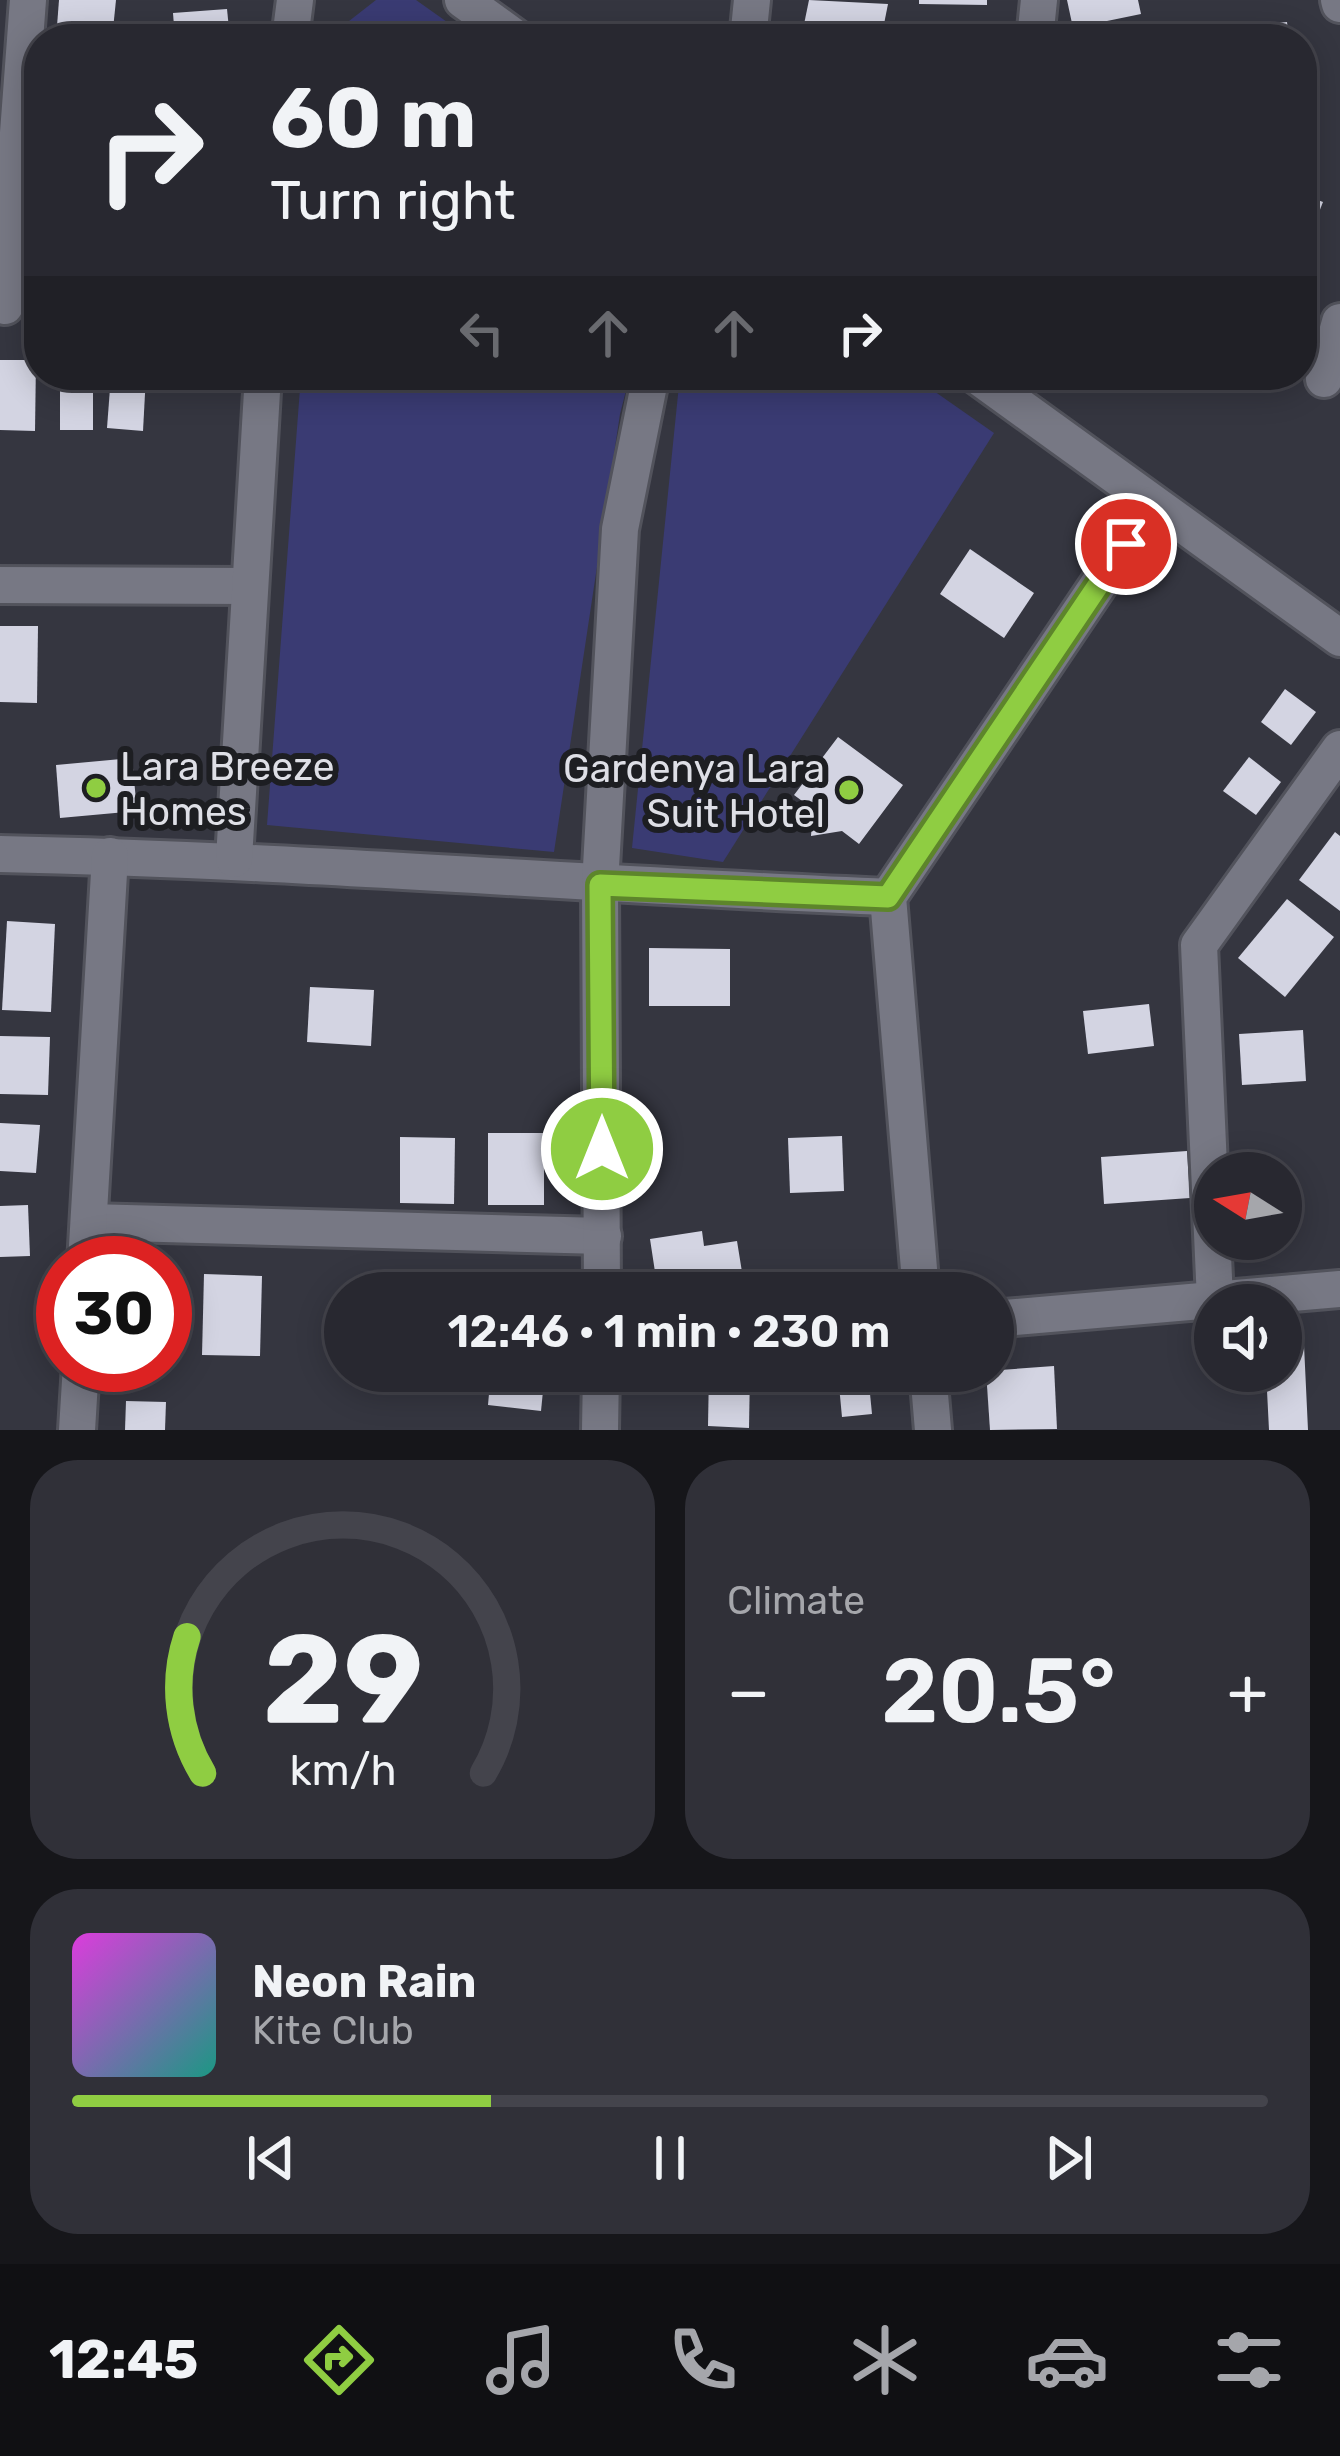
<!DOCTYPE html>
<meta charset="utf-8">
<style>
body{margin:0;font-family:Rubik,sans-serif;background:#303038;color:#f1f3f6;height:100vh;display:flex;flex-direction:column;font-size:45px;white-space:nowrap}
*{box-sizing:border-box;margin:0}
p{font-size:39px;color:#a5a6ab}
.icon{flex:none;width:66px;height:66px;fill:none;stroke:currentColor;stroke-width:2;stroke-linecap:round;stroke-linejoin:round}
.map{position:relative;height:1430px;overflow:hidden}
.sheet{display:flex;flex-direction:column;gap:30px;padding:30px;background:#16161a;flex:1}
.sheet>*{flex:none}
.top-card{position:absolute;left:24px;top:24px;width:1293px;height:366px;border-radius:48px;box-shadow:0 6px 30px #0003,0 0 0 3px #44444c;background:#282830;color:#f1f3f6;overflow:hidden}
.needle{width:78px;rotate:281deg}
.controls{position:absolute;left:1194px;top:1152px;display:grid;gap:24px}
.controls a{display:grid;place-items:center;width:108px;height:108px;border-radius:50%;background:#282830;box-shadow:0 6px 30px #0003,0 0 0 3px #44444c;font-size:60px}
.speed{position:absolute;left:36px;top:1236px;display:flex;gap:24px;font-size:60px;font-weight:700;text-align:center}
.speed>*{display:grid;place-content:center;width:156px;height:156px;border-radius:50%;background:#282830;box-shadow:0 6px 30px #0003,0 0 0 3px #44444c;line-height:1}
.speed .limit{border:18px solid #d22;background:#fff;color:#111}
.pin{position:absolute;display:grid;place-items:center;width:102px;height:102px;color:#fff;margin:-51px;border:6px solid #fff;border-radius:50%;box-shadow:0 3px 12px #0007}
.me{position:absolute;width:132px;margin:-66px;rotate:0deg;stroke-linejoin:round;filter:drop-shadow(0 0 9px #0008)}
.turn{display:flex;align-items:center;gap:42px;height:252px;padding:0 48px;font-size:54px}
.turn .icon{width:156px;height:156px;stroke-width:2.5}
.turn b{display:block;font-size:84px;line-height:102px}
.lanes{display:flex;align-items:center;height:114px;padding:0 48px;background:#0003;justify-content:center;gap:60px;direction:ltr}
.lanes .off{opacity:.35}
.big{font-size:90px;font-weight:600;line-height:1.1}
.sheet .tile{flex:1;display:flex;flex-direction:column;justify-content:center;gap:18px;min-width:0;padding:0 42px;border-radius:48px;background:#303038}
.sheet .dial{align-items:center;gap:0}
.dial svg{height:312px;overflow:visible;fill:none;stroke:#44444c;stroke-width:7;stroke-linecap:round;text-anchor:middle}
.dial text{fill:#f1f3f6;stroke:none}
.song{display:flex;align-items:center;gap:36px}
.cover{width:144px;height:144px;border-radius:18px;background:linear-gradient(135deg,hsl(300 70% 55%),hsl(170 70% 35%))}
.played{height:12px;border-radius:6px;background:linear-gradient(90deg,#8fcd42 35%,#44444c 35%)}
.keys{display:flex;justify-content:space-around;direction:ltr}
.heat{display:flex;justify-content:space-between;align-items:center;font-size:66px;direction:ltr}
.sheet .tiles{flex:1;display:grid;gap:30px;grid-template-columns:1fr 1fr}
.tile:last-child{grid-column:span 2}
.trip{position:absolute;left:324px;top:1272px;width:690px;height:120px;border-radius:60px;background:#282830;box-shadow:0 6px 30px #0003,0 0 0 3px #44444c;font-weight:600;line-height:120px;text-align:center}
.dock{display:flex;height:192px;justify-content:space-around;align-items:center;background:#101013;color:#a5a6ab}
.dock .icon{width:84px;height:84px}
.dock .selected{color:#8fcd42}
.dock b{font-size:54px;color:#f1f3f6}
.map>svg:first-child{display:block}
.green{fill:#3a3b73}
.building{fill:#d3d4e2}
.lines{fill:none;stroke-linecap:round;stroke-linejoin:round}
.minor-casing{stroke:#52535c;stroke-width:42}
.minor{stroke:#777884;stroke-width:36}
.route-casing{stroke:#5d852b;stroke-width:30}
.route{stroke:#8fcd42;stroke-width:21}
.poi-dot{fill:#8fcd42;stroke:#1d1e22;stroke-width:4.5}
.labels{text-anchor:middle;stroke-width:12;stroke-linejoin:round;paint-order:stroke}
.poi-label{font-size:39px;fill:#dedfe6;stroke:#1d1e22;text-anchor:start}
</style>
<div class="map">
<svg width="1340" height="1430" viewBox="0 0 1340 1430">
<rect width="100%" height="100%" fill="#353640"/>
<!-- green -->
<g class="green">
<polygon points="376,0 416,0 471,39 326,39"/>
<polygon points="301,375 630,375 620,414 554,852 267,825"/>
<polygon points="680,375 911,375 994,433 723,862 632,848"/>
</g>
<!-- building -->
<g class="building">
<polygon points="59,0 116,0 112,39 56,39"/>
<polygon points="809,0 888,4 881,39 801,39"/>
<polygon points="919,0 987,0 987,5 919,4"/>
<polygon points="1067,0 1138,0 1141,14 1073,28"/>
<polygon points="227,9 230,39 175,39 173,13"/>
<polygon points="1287,22 1289,39 1229,39 1228,28"/>
<polygon points="1302,118 1318,121 1308,168 1302,167"/>
<polygon points="1302,194 1323,202 1310,235 1302,232"/>
<polygon points="0,360 36,360 35,431 0,430"/>
<rect x="60" y="375" width="33" height="55"/>
<polygon points="111,375 146,375 143,431 107,428"/>
<polygon points="970,549 1034,593 1004,638 940,594"/>
<polygon points="0,626 38,626 37,703 0,702"/>
<polygon points="1285,689 1316,712 1291,745 1261,722"/>
<polygon points="838,737 903,785 859,844 842,831 811,836 813,809 794,795"/>
<polygon points="1249,757 1281,782 1256,815 1223,791"/>
<polygon points="132,758 137,811 60,818 56,765"/>
<polygon points="1335,832 1340,836 1340,911 1299,880"/>
<polygon points="1287,899 1334,937 1285,997 1238,958"/>
<polygon points="7,921 55,924 51,1012 2,1010"/>
<polygon points="649,948 730,949 730,1006 649,1006"/>
<polygon points="310,987 374,990 371,1046 307,1042"/>
<polygon points="1149,1004 1154,1046 1088,1054 1083,1011"/>
<polygon points="1303,1030 1306,1081 1242,1085 1239,1034"/>
<polygon points="0,1036 50,1037 48,1095 0,1094"/>
<polygon points="0,1123 40,1125 36,1173 0,1171"/>
<rect x="488" y="1133" width="56" height="72"/>
<polygon points="842,1136 844,1191 790,1193 788,1138"/>
<polygon points="400,1137 455,1138 454,1204 400,1203"/>
<polygon points="1187,1151 1190,1198 1104,1204 1101,1157"/>
<polygon points="28,1205 30,1256 0,1257 0,1206"/>
<polygon points="702,1231 704,1246 737,1241 742,1272 657,1285 650,1239"/>
<polygon points="204,1274 262,1276 260,1356 202,1355"/>
<polygon points="536,1279 537,1293 494,1293 494,1281"/>
<polygon points="1304,1345 1308,1430 1269,1430 1266,1371 1281,1371 1281,1346"/>
<polygon points="1054,1366 1057,1429 990,1430 986,1371"/>
<polygon points="491,1371 545,1371 541,1411 488,1405"/>
<polygon points="709,1371 750,1371 749,1428 708,1426"/>
<polygon points="868,1373 872,1414 842,1417 838,1375"/>
<polygon points="126,1401 166,1402 165,1430 125,1430"/>
</g>
<g class="lines">
<defs>
<g id="minor">
<polyline points="463,0 517,39"/>
<polyline points="1339,0 1340,4"/>
<polyline points="290,39 295,0"/>
<polyline points="748,39 752,0"/>
<polyline points="1035,39 1039,0"/>
<polyline points="5,306 28,0"/>
<polyline points="976,375 1340,638"/>
<polyline points="1324,379 1340,322"/>
<polyline points="0,585 250,586"/>
<path d="M 0,854 C 296,860 591,885 888,897"/>
<polyline points="234,859 263,375"/>
<polyline points="89,1222 603,1236"/>
<polyline points="86,1263 110,856"/>
<polyline points="602,1293 600,885 620,529 651,375"/>
<polyline points="921,1293 888,897 1152,505"/>
<polyline points="1215,1300 1199,945 1340,749"/>
<polyline points="993,1319 1340,1289"/>
<polyline points="928,1371 933,1430"/>
<polyline points="77,1430 81,1365"/>
<polyline points="600,1430 601,1371"/>
</g>
</defs>
<!-- minor casing -->
<use href="#minor" class="minor-casing"/>
<!-- minor -->
<use href="#minor" class="minor"/>
</g>
<g class="lines">
<defs>
<polyline id="route" points="602,1149 600,885 888,897 1126,544"/>
</defs>
<!-- route casing -->
<use href="#route" class="route-casing"/>
<!-- route -->
<use href="#route" class="route"/>
</g>
<!-- markers -->
<g class="poi-dot">
<circle cx="96" cy="788" r="12"/>
<circle cx="849" cy="790" r="12"/>
</g>
<g class="labels">
<!-- poi labels -->
<g class="poi-label">
<text x="120" y="780">Lara Breeze<tspan x="120" dy="45">Homes</tspan></text>
<text x="825" y="782" text-anchor="end">Gardenya Lara<tspan x="825" dy="45">Suit Hotel</tspan></text>
</g>
</g>
</svg>
<div class="controls">
<a><svg class="needle" viewBox="-14 -14 28 28"><path d="M0-13l5 13h-10z" fill="#e53935"/><path d="M0 13l5-13h-10z" fill="#a5a6ab"/></svg></a>
<a><svg class="icon" aria-label="sound" viewBox="0 0 24 24"><path d="M4 9h4l5-4v14l-5-4H4zM17 9q2 3 0 6"/></svg></a>
</div>
<div class="speed"><div class="limit">30</div></div>
<div class="pin" style="left:1126px;top:544px;background:#d93025"><svg class="icon" aria-label="arrive" viewBox="0 0 24 24"><path d="M6 21V4h12l-3 4 3 4H6"/></svg></div>
<svg class="me" style="left:602px;top:1149px" viewBox="-20 -20 40 40"><circle r="17" fill="#8fcd42" stroke="#fff" stroke-width="3"/><path d="M0-11L8 9 0 5-8 9z" fill="#fff"/></svg>
<div class="trip">12:46 · 1 min · 230 m</div>
<div class="top-card">
<div class="turn"><svg class="icon" aria-label="right" viewBox="0 0 24 24"><path d="M7 20v-9h11M14 6l5 5-5 5"/></svg><div><b>60 m</b>Turn right</div></div>
<div class="lanes"><svg class="icon off" aria-label="left" viewBox="0 0 24 24"><path d="M17 20v-9H6M10 6l-5 5 5 5"/></svg><svg class="icon off" aria-label="ahead" viewBox="0 0 24 24"><path d="M12 20V5M6 11l6-6 6 6"/></svg><svg class="icon off" aria-label="ahead" viewBox="0 0 24 24"><path d="M12 20V5M6 11l6-6 6 6"/></svg><svg class="icon" aria-label="right" viewBox="0 0 24 24"><path d="M7 20v-9h11M14 6l5 5-5 5"/></svg></div>
</div>
</div>
<section class="sheet">
<div class="tiles">
<div class="tile dial"><svg viewBox="0 0 100 80">
<path d="M14 69A42 42 0 1 1 86 69"/>
<path d="M14 69A42 42 0 0 1 10 34" stroke="#8fcd42"/>
<text x="50" y="56" font-size="32" font-weight="700">29</text>
<text x="50" y="72" font-size="11">km/h</text>
</svg></div>
<div class="tile"><p>Climate</p>
<div class="heat"><a>−</a><b class="big">20.5°</b><a>+</a></div>
</div>
<div class="tile">
<div class="song"><i class="cover"></i><div><b>Neon Rain</b><p>Kite Club</p></div></div>
<div class="played"></div>
<div class="keys"><svg class="icon" aria-label="previous" viewBox="0 0 24 24"><path d="M18 5L8 12l10 7zM5 5v14"/></svg><svg class="icon" aria-label="pause" viewBox="0 0 24 24"><path d="M8 5v14M16 5v14"/></svg><svg class="icon" aria-label="next" viewBox="0 0 24 24"><path d="M6 5l10 7-10 7zM19 5v14"/></svg></div>
</div>
</div>
</section>
<nav class="dock">
<b>12:45</b>
<svg class="icon selected" aria-label="directions" viewBox="0 0 24 24"><path d="M12 3l9 9-9 9-9-9zM9 14v-3h6M13 9l2 2-2 2"/></svg>
<svg class="icon" aria-label="music" viewBox="0 0 24 24"><path d="M9 18V5l10-2v13"/><circle cx="6" cy="18" r="3"/><circle cx="16" cy="16" r="3"/></svg>
<svg class="icon" aria-label="phone" viewBox="0 0 24 24"><path d="M5 4h4l2 5-3 2q2 4 5 5l2-3 5 2v4C11 20 4 13 5 4z"/></svg>
<svg class="icon" aria-label="climate" viewBox="0 0 24 24"><path d="M12 3v18M4 7l16 10M4 17L20 7"/></svg>
<svg class="icon" aria-label="car" viewBox="0 0 24 24"><path d="M5 17H2v-5l4-1 3-4h7l3 4 3 1v5h-3M9 17h6M6 11h13"/><circle cx="7" cy="17" r="2"/><circle cx="17" cy="17" r="2"/></svg>
<svg class="icon" aria-label="filters" viewBox="0 0 24 24"><path d="M4 7h16M4 17h16"/><circle cx="9" cy="7" r="2"/><circle cx="15" cy="17" r="2"/></svg>
</nav>
